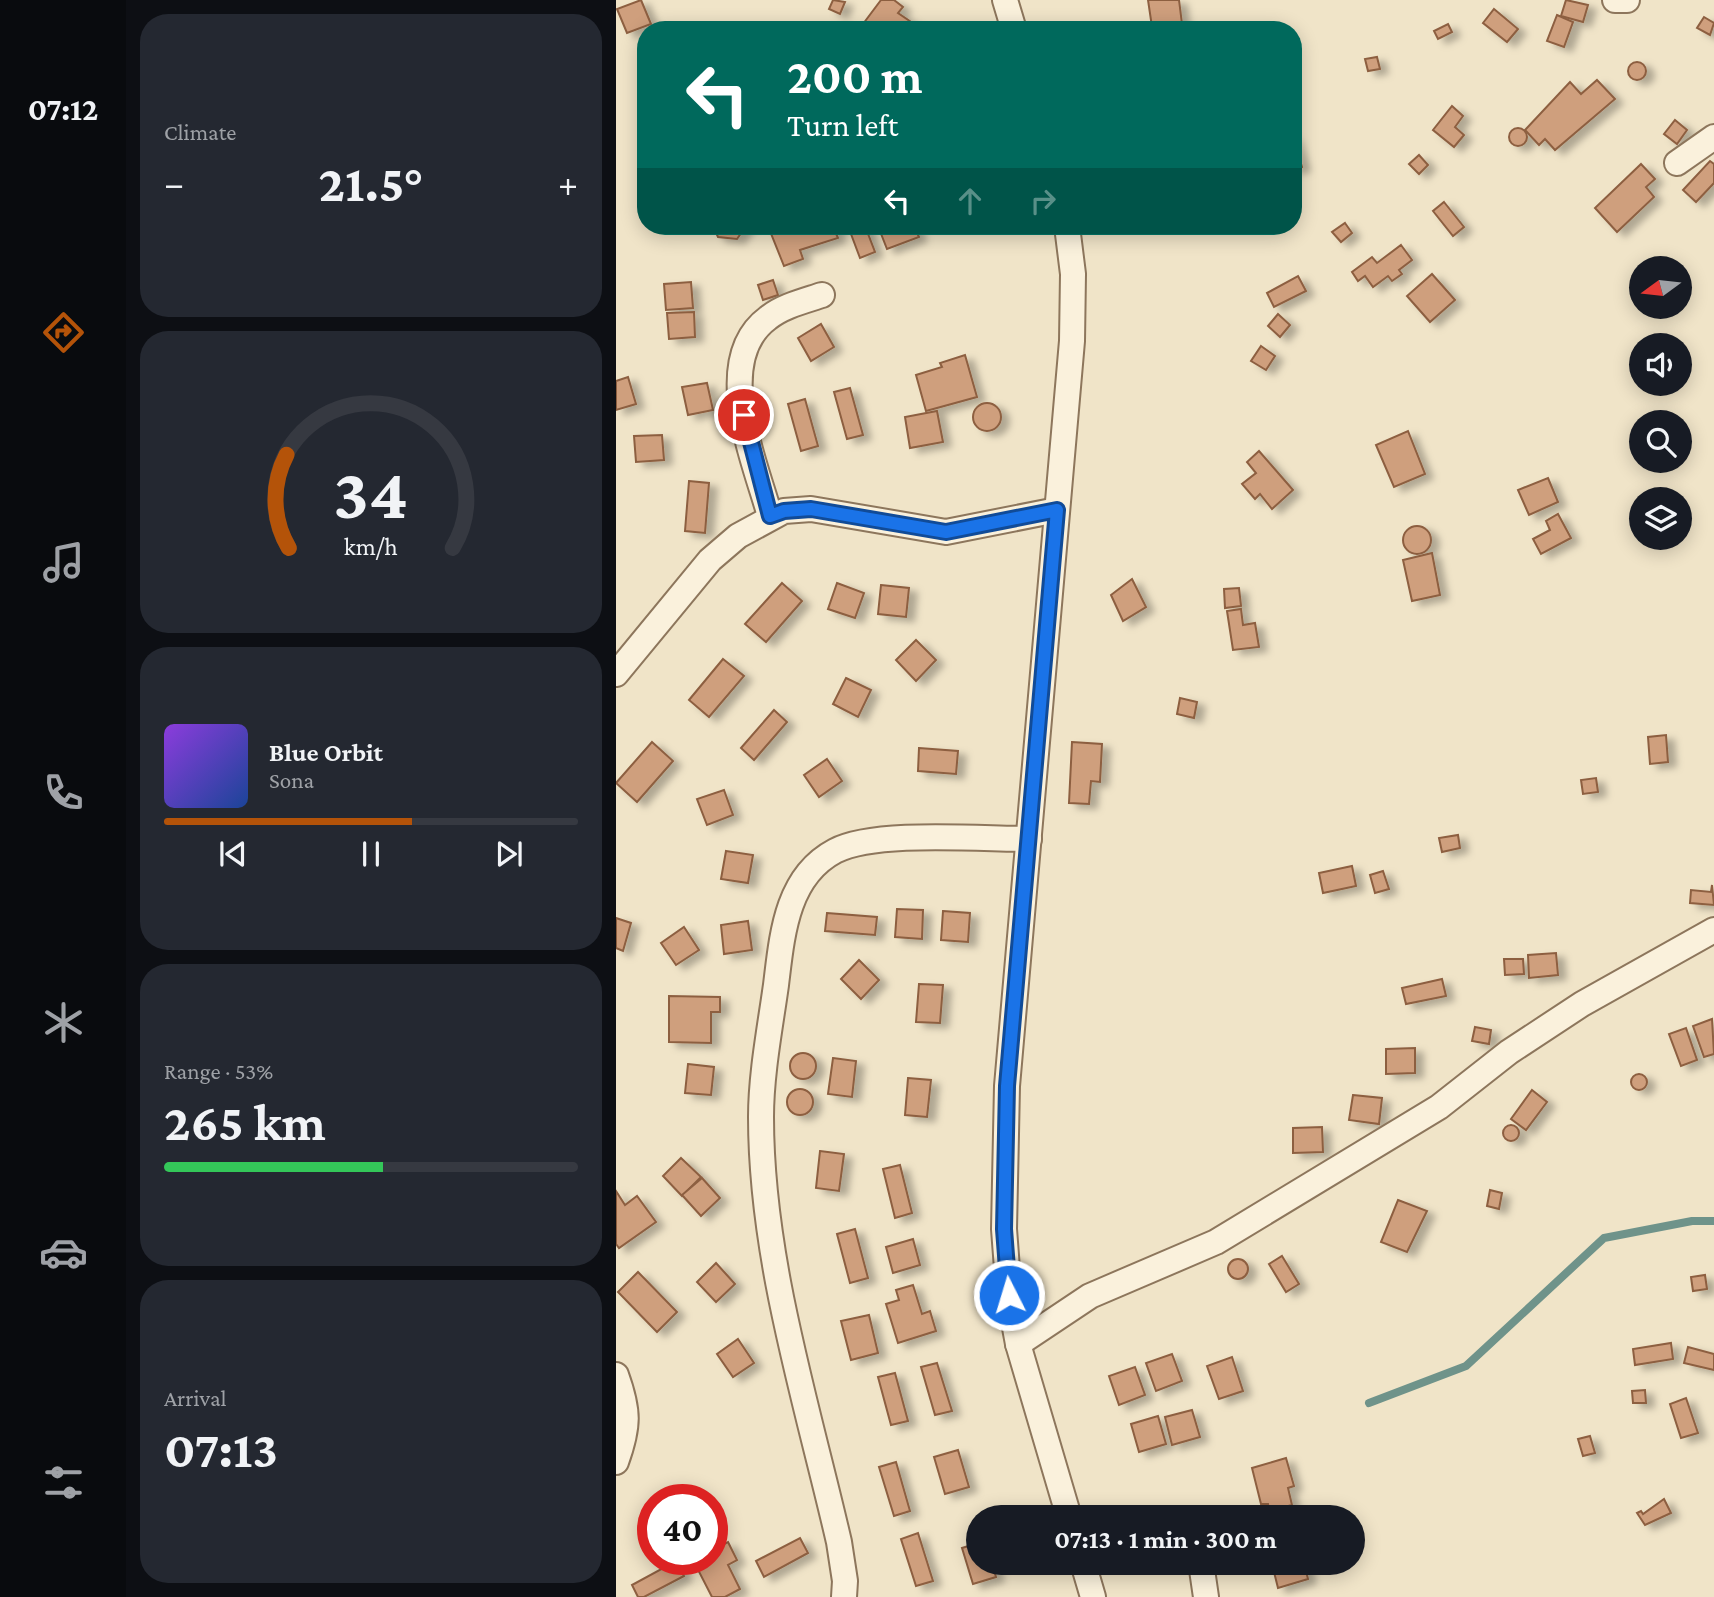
<!DOCTYPE html>
<meta charset="utf-8">
<style>
body{margin:0;font-family:"Crimson Pro",serif;background:#242831;color:#f1f3f6;height:100vh;display:flex;flex-direction:column;font-size:26px;white-space:nowrap}
*{box-sizing:border-box;margin:0}
p{font-size:23px;color:#9ea1a6}
.icon{flex:none;width:38px;height:38px;fill:none;stroke:currentColor;stroke-width:2;stroke-linecap:round;stroke-linejoin:round}
.map{position:relative;flex:1;overflow:hidden}
.side{display:flex;flex-direction:column;gap:14px;padding:14px;background:#0d0f14;width:490px}
.side>*{flex:none}
.top-card{position:absolute;left:21px;top:21px;width:665px;height:214px;border-radius:28px;box-shadow:0 4px 18px #0003;background:#00695c;color:#fff;overflow:hidden}
.needle{width:46px;rotate:255deg}
.buttons{position:absolute;left:1013px;top:256px;display:grid;gap:14px}
.buttons a{display:grid;place-items:center;width:63px;height:63px;border-radius:50%;background:#171b24;box-shadow:0 4px 18px #0003;font-size:35px}
.speed{position:absolute;left:21px;top:1484px;display:flex;gap:14px;font-size:35px;font-weight:700;text-align:center}
.speed>*{display:grid;place-content:center;width:91px;height:91px;border-radius:50%;background:#171b24;box-shadow:0 4px 18px #0003;line-height:1}
.speed .limit{border:10px solid #d22;background:#fff;color:#111}
.pin{position:absolute;display:grid;place-items:center;width:60px;height:60px;color:#fff;margin:-30px;border:4px solid #fff;border-radius:50%;box-shadow:0 2px 7px #0007}
.me{position:absolute;width:77px;margin:-38px;rotate:355deg;stroke-linejoin:round;filter:drop-shadow(0 0 5px #0008)}
.turn{display:flex;align-items:center;gap:24px;height:147px;padding:0 35px;font-size:32px}
.turn .icon{width:91px;height:91px;stroke-width:2.5}
.turn b{display:block;font-size:49px;line-height:60px}
.lanes{display:flex;align-items:center;height:66px;padding:0 35px;background:#0003;justify-content:center;gap:35px;direction:ltr}
.lanes .off{opacity:.35}
.big{font-size:52px;font-weight:700;line-height:1.1}
.side .widget{flex:1;display:flex;flex-direction:column;justify-content:center;gap:10px;min-width:0;padding:0 24px;border-radius:28px;background:#242831}
.side .dial{align-items:center;gap:0}
.dial svg{height:182px;overflow:visible;fill:none;stroke:#363941;stroke-width:7;stroke-linecap:round;text-anchor:middle}
.dial text{fill:#f1f3f6;stroke:none}
.song{display:flex;align-items:center;gap:21px}
.cover{width:84px;height:84px;border-radius:10px;background:linear-gradient(135deg,hsl(270 70% 55%),hsl(220 70% 35%))}
.played{height:7px;border-radius:4px;background:linear-gradient(90deg,#b45309 60%,#363941 60%)}
.keys{display:flex;justify-content:space-around;direction:ltr}
.heat{display:flex;justify-content:space-between;align-items:center;font-size:38px;direction:ltr}
.charge{height:10px;border-radius:5px;background:linear-gradient(90deg,#34c759 53%,#363941 0)}
.trip{position:absolute;left:350px;top:1505px;width:399px;height:70px;border-radius:35px;background:#171b24;box-shadow:0 4px 18px #0003;font-weight:700;line-height:70px;text-align:center}
main{display:flex;flex:1;min-height:0}
.dock{display:flex;flex-direction:column;width:126px;justify-content:space-around;align-items:center;background:#090b0e;color:#9ea1a6}
.dock .icon{width:49px;height:49px}
.dock .selected{color:#b45309}
.dock b{font-size:32px;color:#f1f3f6}
.map>svg:first-child{display:block}
.lines{fill:none;stroke-linecap:round;stroke-linejoin:round}
.stream{stroke:#6f938a;stroke-width:8}
.building{fill:#cf9f7d;stroke:#8d5f41;stroke-width:2;filter:url(#shadow)}
.minor-casing{stroke:#8d765c;stroke-width:28}
.minor{stroke:#faf1dc;stroke-width:24}
.route-casing{stroke:#114b97;stroke-width:18}
.route{stroke:#1a73e8;stroke-width:12}
</style>
<main>
<nav class="dock">
<b>07:12</b>
<svg class="icon selected" aria-label="directions" viewBox="0 0 24 24"><path d="M12 3l9 9-9 9-9-9zM9 14v-3h6M13 9l2 2-2 2"/></svg>
<svg class="icon" aria-label="music" viewBox="0 0 24 24"><path d="M9 18V5l10-2v13"/><circle cx="6" cy="18" r="3"/><circle cx="16" cy="16" r="3"/></svg>
<svg class="icon" aria-label="phone" viewBox="0 0 24 24"><path d="M5 4h4l2 5-3 2q2 4 5 5l2-3 5 2v4C11 20 4 13 5 4z"/></svg>
<svg class="icon" aria-label="climate" viewBox="0 0 24 24"><path d="M12 3v18M4 7l16 10M4 17L20 7"/></svg>
<svg class="icon" aria-label="car" viewBox="0 0 24 24"><path d="M5 17H2v-5l4-1 3-4h7l3 4 3 1v5h-3M9 17h6M6 11h13"/><circle cx="7" cy="17" r="2"/><circle cx="17" cy="17" r="2"/></svg>
<svg class="icon" aria-label="filters" viewBox="0 0 24 24"><path d="M4 7h16M4 17h16"/><circle cx="9" cy="7" r="2"/><circle cx="15" cy="17" r="2"/></svg>
</nav>
<section class="side">
<div class="widget"><p>Climate</p>
<div class="heat"><a>−</a><b class="big">21.5°</b><a>+</a></div>
</div>
<div class="widget dial"><svg viewBox="0 0 100 80">
<path d="M14 69A42 42 0 1 1 86 69"/>
<path d="M14 69A42 42 0 0 1 13 28" stroke="#b45309"/>
<text x="50" y="56" font-size="32" font-weight="700">34</text>
<text x="50" y="72" font-size="11">km/h</text>
</svg></div>
<div class="widget">
<div class="song"><i class="cover"></i><div><b>Blue Orbit</b><p>Sona</p></div></div>
<div class="played"></div>
<div class="keys"><svg class="icon" aria-label="previous" viewBox="0 0 24 24"><path d="M18 5L8 12l10 7zM5 5v14"/></svg><svg class="icon" aria-label="pause" viewBox="0 0 24 24"><path d="M8 5v14M16 5v14"/></svg><svg class="icon" aria-label="next" viewBox="0 0 24 24"><path d="M6 5l10 7-10 7zM19 5v14"/></svg></div>
</div>
<div class="widget"><p>Range · 53%</p><b class="big">265 km</b><div class="charge"></div></div>
<div class="widget"><p>Arrival</p><b class="big">07:13</b></div>
</section>
<div class="map">
<svg width="1098" height="1597" viewBox="0 0 1098 1597">
<defs>
<filter id="shadow"><feDropShadow dx="8" dy="4.5" stdDeviation="3.5" flood-color="#0004"/></filter>
</defs>
<rect width="100%" height="100%" fill="#f0e4c8"/>
<g class="lines">
<!-- stream -->
<polyline class="stream" points="753,1403 850,1366 988,1238 1076,1221 1098,1221"/>
</g>
<!-- building -->
<g class="building">
<polygon points="25,0 35,24 11,33 1,9"/>
<polygon points="217,0 229,2 224,14 213,9"/>
<polygon points="265,0 278,0 287,7 282,13 301,26 298,30 244,28"/>
<polygon points="532,0 563,0 566,24 536,27"/>
<polygon points="950,0 972,5 967,22 945,16"/>
<polygon points="878,9 902,29 891,42 867,23"/>
<polygon points="941,15 957,22 948,47 931,41"/>
<polygon points="1088,17 1098,23 1094,35 1081,28"/>
<polygon points="832,24 836,32 822,39 818,31"/>
<polygon points="761,57 764,69 752,71 749,59"/>
<circle cx="1021" cy="71" r="9"/>
<polygon points="981,80 999,99 939,150 929,139 923,145 909,130 954,82 965,94"/>
<polygon points="836,106 847,116 839,127 848,135 838,147 817,130"/>
<polygon points="1059,120 1071,130 1061,144 1048,134"/>
<circle cx="902" cy="137" r="9"/>
<polygon points="677,135 686,167 677,169"/>
<polygon points="803,155 812,165 803,174 793,164"/>
<polygon points="1094,161 1098,164 1098,183 1080,202 1067,190"/>
<polygon points="1025,164 1039,179 1030,187 1038,197 1001,232 979,208"/>
<polygon points="828,202 848,227 837,236 817,211"/>
<polygon points="729,223 736,233 725,242 716,232"/>
<polygon points="97,226 130,226 121,239 102,237"/>
<polygon points="152,226 227,226 218,229 222,238 184,250 187,259 168,266"/>
<polygon points="232,226 249,226 259,252 244,258"/>
<polygon points="262,226 298,226 303,237 271,249"/>
<polygon points="785,245 796,260 783,270 786,274 776,281 772,276 757,287 749,276 742,281 736,272 756,257 761,263"/>
<polygon points="816,274 839,300 814,322 791,296"/>
<polygon points="682,276 690,291 658,307 651,293"/>
<polygon points="157,280 162,295 147,300 142,285"/>
<polygon points="75,282 77,308 50,310 48,284"/>
<polygon points="78,312 79,337 53,339 51,313"/>
<polygon points="662,314 674,325 664,337 652,326"/>
<polygon points="205,324 218,347 195,361 182,338"/>
<polygon points="645,346 659,356 650,370 635,361"/>
<polygon points="349,355 361,397 310,411 300,375 326,367 324,363"/>
<polygon points="12,377 20,404 0,410 0,381"/>
<polygon points="91,383 97,410 72,415 66,387"/>
<polygon points="234,388 247,435 231,439 218,392"/>
<polygon points="189,399 202,446 185,451 172,404"/>
<circle cx="371" cy="417" r="14"/>
<polygon points="321,411 327,442 294,448 289,417"/>
<polygon points="792,431 809,474 778,487 760,445"/>
<polygon points="46,435 48,460 20,462 18,436"/>
<polygon points="643,451 677,490 656,509 644,494 639,499 626,484 640,473 631,462"/>
<polygon points="932,478 942,502 913,515 902,490"/>
<polygon points="73,481 93,483 89,533 69,531"/>
<polygon points="942,514 955,538 925,554 917,539 934,530 930,521"/>
<circle cx="801" cy="540" r="14"/>
<polygon points="816,553 824,595 796,601 787,560"/>
<polygon points="516,579 530,607 507,621 495,595"/>
<polygon points="166,583 186,601 150,642 129,624"/>
<polygon points="221,583 248,593 239,618 212,609"/>
<polygon points="265,585 293,588 290,617 262,614"/>
<polygon points="623,588 625,606 609,608 608,589"/>
<polygon points="625,609 627,625 639,623 643,647 617,650 611,611"/>
<polygon points="300,640 320,660 300,681 280,660"/>
<polygon points="107,659 128,676 93,717 73,700"/>
<polygon points="230,678 255,690 242,717 217,704"/>
<polygon points="564,698 581,702 578,718 561,714"/>
<polygon points="158,710 171,722 138,760 125,748"/>
<polygon points="1050,735 1052,762 1034,764 1032,737"/>
<polygon points="36,742 57,761 21,802 0,783"/>
<polygon points="456,742 486,744 484,782 475,781 473,804 453,803"/>
<polygon points="303,748 342,751 340,774 302,771"/>
<polygon points="211,759 226,781 203,797 188,775"/>
<polygon points="980,778 982,792 967,794 965,780"/>
<polygon points="108,790 117,815 91,825 81,799"/>
<polygon points="842,835 844,848 826,852 823,838"/>
<polygon points="110,851 137,855 132,883 105,879"/>
<polygon points="736,866 740,886 707,893 703,873"/>
<polygon points="767,871 773,889 759,893 754,875"/>
<polygon points="1096,885 1098,905 1074,903 1075,890 1095,892"/>
<polygon points="281,909 307,910 306,939 279,937"/>
<polygon points="327,911 354,913 352,942 325,940"/>
<polygon points="211,913 261,917 259,935 209,931"/>
<polygon points="0,918 15,923 7,951 0,948"/>
<polygon points="132,921 136,950 108,954 105,925"/>
<polygon points="68,927 83,950 60,965 45,943"/>
<polygon points="940,953 942,975 913,978 912,955"/>
<polygon points="888,959 907,959 908,974 889,975"/>
<polygon points="243,960 263,980 245,999 225,979"/>
<polygon points="826,979 830,996 790,1004 786,988"/>
<polygon points="303,984 327,985 324,1023 300,1022"/>
<polygon points="53,996 104,997 104,1012 95,1012 95,1043 53,1042"/>
<polygon points="1096,1019 1098,1054 1088,1057 1077,1026"/>
<polygon points="859,1027 875,1030 873,1044 856,1041"/>
<polygon points="1070,1028 1081,1060 1065,1066 1053,1034"/>
<polygon points="799,1048 799,1073 770,1074 770,1049"/>
<circle cx="187" cy="1066" r="13"/>
<polygon points="217,1058 240,1061 236,1097 212,1094"/>
<polygon points="72,1064 98,1067 95,1095 69,1093"/>
<circle cx="1023" cy="1082" r="8"/>
<polygon points="292,1078 315,1080 311,1117 289,1115"/>
<circle cx="184" cy="1102" r="13"/>
<polygon points="916,1090 931,1102 910,1130 895,1119"/>
<polygon points="737,1095 766,1098 763,1124 733,1120"/>
<circle cx="895" cy="1133" r="8"/>
<polygon points="706,1127 707,1152 677,1153 677,1128"/>
<polygon points="204,1151 228,1154 223,1191 200,1188"/>
<polygon points="65,1158 85,1177 66,1196 47,1176"/>
<polygon points="284,1165 296,1213 279,1218 267,1169"/>
<polygon points="86,1178 104,1198 85,1216 66,1195"/>
<polygon points="874,1190 886,1193 883,1209 871,1206"/>
<polygon points="0,1191 9,1205 21,1196 40,1222 3,1248 0,1244"/>
<polygon points="782,1200 811,1211 791,1252 765,1242"/>
<polygon points="239,1229 252,1278 234,1283 221,1234"/>
<polygon points="297,1239 304,1265 277,1273 270,1247"/>
<polygon points="666,1256 683,1284 670,1292 653,1264"/>
<circle cx="622" cy="1269" r="10"/>
<polygon points="100,1263 119,1284 100,1302 81,1282"/>
<polygon points="22,1272 61,1312 41,1332 2,1292"/>
<polygon points="1089,1275 1091,1289 1077,1291 1075,1277"/>
<polygon points="297,1285 306,1314 314,1311 320,1331 282,1343 270,1304 283,1300 280,1290"/>
<polygon points="253,1315 262,1353 235,1360 225,1321"/>
<polygon points="122,1339 138,1363 117,1377 101,1354"/>
<polygon points="1055,1343 1057,1359 1019,1365 1017,1349"/>
<polygon points="1072,1347 1098,1354 1098,1370 1068,1363"/>
<polygon points="556,1354 566,1381 540,1391 530,1363"/>
<polygon points="616,1357 627,1391 603,1399 591,1366"/>
<polygon points="321,1363 336,1411 319,1415 305,1367"/>
<polygon points="519,1367 529,1395 503,1405 493,1376"/>
<polygon points="279,1373 292,1421 275,1425 262,1377"/>
<polygon points="1029,1390 1030,1403 1017,1403 1016,1391"/>
<polygon points="1070,1398 1082,1433 1065,1438 1054,1404"/>
<polygon points="576,1410 584,1437 556,1445 549,1417"/>
<polygon points="542,1416 550,1444 523,1452 515,1424"/>
<polygon points="974,1436 979,1453 967,1456 962,1439"/>
<polygon points="342,1450 353,1487 329,1494 318,1457"/>
<polygon points="670,1458 678,1486 672,1488 676,1505 653,1511 652,1504 645,1504 636,1468"/>
<polygon points="280,1462 294,1511 278,1516 263,1467"/>
<polygon points="1048,1499 1055,1513 1029,1525 1021,1513 1025,1511 1027,1514"/>
<polygon points="302,1533 317,1581 300,1586 285,1539"/>
<polygon points="184,1538 192,1553 148,1577 140,1561"/>
<polygon points="112,1542 121,1560 112,1565 124,1589 109,1597 96,1597 77,1560 96,1559 96,1550"/>
<polygon points="362,1543 362,1563 376,1563 380,1577 357,1584 346,1548"/>
<polygon points="60,1561 68,1576 28,1597 22,1597 16,1585"/>
<polygon points="674,1563 688,1563 692,1579 662,1588 657,1568"/>
</g>
<g class="lines">
<defs>
<g id="minor">
<polyline points="389,0 398,30"/>
<polyline points="999,0 1011,0"/>
<polyline points="1061,163 1098,137"/>
<polyline points="451,226 457,274 456,341 391,1086 388,1229 393,1295 402,1344 453,1517"/>
<path d="M 154,516 C 139,462 95,360 152,318 C 167,306 188,301 206,295"/>
<polyline points="0,674 94,560 122,536 168,511 195,509 330,532 441,510"/>
<polyline points="402,1344 474,1296 600,1242 823,1107 893,1052 966,1004 1098,930"/>
<path d="M 0,1375 C 13,1411 13,1426 0,1462"/>
<polyline points="467,1563 477,1597"/>
<polyline points="585,1563 590,1597"/>
<path d="M 228,1597 L 229,1581 L 223,1542 C 191,1403 145,1260 145,1117 C 145,1074 154,1028 160,985 C 166,936 170,877 219,851 C 259,830 364,839 413,839"/>
</g>
</defs>
<!-- minor casing -->
<use href="#minor" class="minor-casing"/>
<!-- minor -->
<use href="#minor" class="minor"/>
</g>
<g class="lines">
<defs>
<polyline id="route" points="128,415 154,516 168,511 195,509 330,532 441,510 391,1086 388,1229 393,1295"/>
</defs>
<!-- route casing -->
<use href="#route" class="route-casing"/>
<!-- route -->
<use href="#route" class="route"/>
</g>
</svg>
<div class="buttons">
<a><svg class="needle" viewBox="-14 -14 28 28"><path d="M0-13l5 13h-10z" fill="#e53935"/><path d="M0 13l5-13h-10z" fill="#9ea1a6"/></svg></a>
<a><svg class="icon" aria-label="sound" viewBox="0 0 24 24"><path d="M4 9h4l5-4v14l-5-4H4zM17 9q2 3 0 6"/></svg></a>
<a><svg class="icon" aria-label="search" viewBox="0 0 24 24"><circle cx="10" cy="10" r="6"/><path d="M15 15l6 6"/></svg></a>
<a><svg class="icon" aria-label="layers" viewBox="0 0 24 24"><path d="M12 4l9 5-9 5-9-5zM3 14l9 5 9-5"/></svg></a>
</div>
<div class="speed"><div class="limit">40</div></div>
<div class="pin" style="left:128px;top:415px;background:#d93025"><svg class="icon" aria-label="arrive" viewBox="0 0 24 24"><path d="M6 21V4h12l-3 4 3 4H6"/></svg></div>
<svg class="me" style="left:393px;top:1295px" viewBox="-20 -20 40 40"><circle r="17" fill="#1a73e8" stroke="#fff" stroke-width="3"/><path d="M0-11L8 9 0 5-8 9z" fill="#fff"/></svg>
<div class="trip">07:13 · 1 min · 300 m</div>
<div class="top-card">
<div class="turn"><svg class="icon" aria-label="left" viewBox="0 0 24 24"><path d="M17 20v-9H6M10 6l-5 5 5 5"/></svg><div><b>200 m</b>Turn left</div></div>
<div class="lanes"><svg class="icon" aria-label="left" viewBox="0 0 24 24"><path d="M17 20v-9H6M10 6l-5 5 5 5"/></svg><svg class="icon off" aria-label="ahead" viewBox="0 0 24 24"><path d="M12 20V5M6 11l6-6 6 6"/></svg><svg class="icon off" aria-label="right" viewBox="0 0 24 24"><path d="M7 20v-9h11M14 6l5 5-5 5"/></svg></div>
</div>
</div>
</main>
